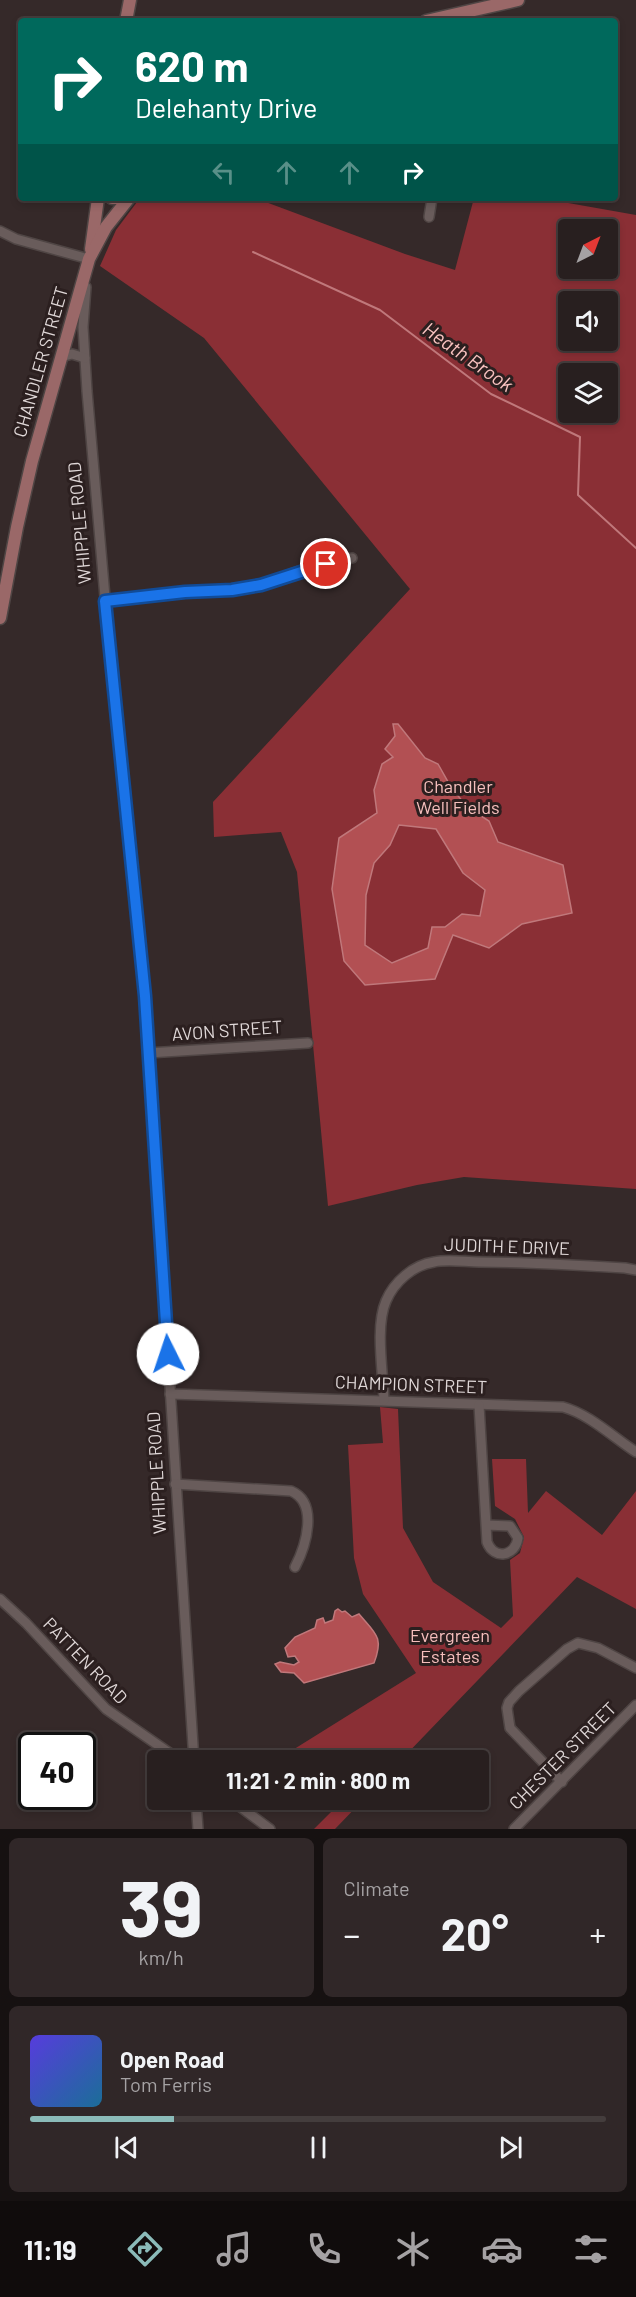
<!DOCTYPE html>
<meta charset="utf-8">
<style>
body{margin:0;font-family:Barlow,sans-serif;background:#302728;color:#f1f3f6;height:100vh;display:flex;flex-direction:column;font-size:22px;white-space:nowrap}
*{box-sizing:border-box;margin:0}
p{font-size:20px;color:#a5a2a4}
.icon{flex:none;width:33px;height:33px;fill:none;stroke:currentColor;stroke-width:2;stroke-linecap:round;stroke-linejoin:round}
.map{position:relative;height:1829px;overflow:hidden}
.drawer{display:flex;flex-direction:column;gap:9px;padding:9px;background:#161111;flex:1}
.drawer>*{flex:none}
.banner{position:absolute;left:18px;top:18px;width:600px;height:183px;border-radius:6px;box-shadow:0 3px 9px #0003,0 0 0 2px #443d3d;background:#00695c;color:#fff;overflow:hidden}
.needle{width:39px;rotate:42deg}
.tools{position:absolute;left:558px;top:219px;display:grid;gap:12px}
.tools a{display:grid;place-items:center;width:60px;height:60px;border-radius:6px;background:#281f1f;box-shadow:0 3px 9px #0003,0 0 0 2px #443d3d;font-size:30px}
.speed{position:absolute;left:18px;top:1732px;display:flex;gap:12px;font-size:30px;font-weight:700;text-align:center}
.speed>*{display:grid;place-content:center;width:78px;height:78px;border-radius:50%;background:#281f1f;box-shadow:0 3px 9px #0003,0 0 0 2px #443d3d;line-height:1}
.speed .limit{border:3px solid #111;border-radius:9px;background:#fff;color:#111}
.pin{position:absolute;display:grid;place-items:center;width:51px;height:51px;color:#fff;margin:-26px;border:3px solid #fff;border-radius:50%;box-shadow:0 2px 6px #0007}
.me{position:absolute;width:66px;margin:-33px;rotate:356deg;stroke-linejoin:round;filter:drop-shadow(0 0 4px #0008)}
.turn{display:flex;align-items:center;gap:21px;height:126px;padding:0 18px;font-size:27px}
.turn .icon{width:78px;height:78px;stroke-width:2.5}
.turn b{display:block;font-size:42px;line-height:51px}
.lanes{display:flex;align-items:center;height:57px;padding:0 18px;background:#0003;justify-content:center;gap:30px;direction:ltr}
.lanes .off{opacity:.35}
.big{font-size:45px;font-weight:700;line-height:1.1}
.drawer .tile{flex:1;display:flex;flex-direction:column;justify-content:center;gap:9px;min-width:0;padding:0 21px;border-radius:9px;background:#302728}
.drawer .dial{align-items:center;gap:0}
.dial b{font-size:78px;line-height:1}
.song{display:flex;align-items:center;gap:18px}
.cover{width:72px;height:72px;border-radius:9px;background:linear-gradient(135deg,hsl(250 70% 55%),hsl(200 70% 35%))}
.played{height:6px;border-radius:3px;background:linear-gradient(90deg,#8bbbb9 25%,#443d3d 25%)}
.keys{display:flex;justify-content:space-around;direction:ltr}
.heat{display:flex;justify-content:space-between;align-items:center;font-size:33px;direction:ltr}
.drawer .tiles{flex:1;display:grid;gap:9px;grid-template-columns:1fr 1fr}
.tile:last-child{grid-column:span 2}
.trip{position:absolute;left:147px;top:1750px;width:342px;height:60px;border-radius:6px;background:#281f1f;box-shadow:0 3px 9px #0003,0 0 0 2px #443d3d;font-weight:700;line-height:60px;text-align:center}
.tabs{display:flex;height:96px;justify-content:space-around;align-items:center;background:#100c0c;color:#a5a2a4}
.tabs .icon{width:42px;height:42px}
.tabs .selected{color:#8bbbb9}
.tabs b{font-size:27px;color:#f1f3f6}
.map>svg:first-child{display:block}
.green{fill:#8a2f35;fill-rule:evenodd}
.water{fill:#b25053;stroke:#c0787b;stroke-width:1.5;fill-rule:evenodd}
.lines{fill:none;stroke-linecap:round;stroke-linejoin:round}
.stream{stroke:#c0787b;stroke-width:2}
.minor-casing{stroke:#4f4544;stroke-width:12}
.major-casing{stroke:#4f4544;stroke-width:15}
.minor{stroke:#695c5b;stroke-width:9}
.major{stroke:#9a6868;stroke-width:12}
.route-casing{stroke:#114b97;stroke-width:15}
.route{stroke:#1a73e8;stroke-width:10}
.labels{text-anchor:middle;stroke-width:6;stroke-linejoin:round;paint-order:stroke}
.street-label{font-size:18px;fill:#dfd7d7;stroke:#2b1f1f}
.park-label{font-size:18px;fill:#f6bfbd;stroke:#2b1f1f}
.water-label{font-size:20px;font-style:italic;fill:#fac3c1;stroke:#2b1f1f}
</style>
<div class="map">
<svg width="636" height="1829" viewBox="0 0 636 1829">
<rect width="100%" height="100%" fill="#352929"/>
<!-- green -->
<g class="green">
<path d="M 140,198 L 255,198 L 405,254 L 455,270 L 474,198 L 540,198 L 636,215 L 636,1189 L 464,1177 L 417,1185 L 328,1206 L 297,872 L 281,832 L 214,837 L 213,802 L 410,589 L 204,338 L 100,266 L 116,230 ZM 568,230 L 608,230 L 608,268 L 568,268 ZM 568,302 L 608,302 L 608,340 L 568,340 ZM 568,374 L 608,374 L 608,412 L 568,412 Z"/>
<polygon points="380,1407 398,1409 403,1528 433,1582 501,1628 513,1616 510,1560 520,1553 524,1537 515,1519 495,1506 492,1459 526,1459 528,1513 546,1491 602,1535 636,1491 636,1609 577,1577 400,1761 275,1761 416,1673 363,1594 354,1558 348,1445 383,1443"/>
<polygon points="335,1800 363,1800 335,1829 314,1829 340,1803"/>
</g>
<!-- water -->
<g class="water">
<path d="M 393,724 L 398,724 L 425,758 L 438,764 L 451,787 L 467,807 L 489,821 L 498,842 L 563,865 L 572,913 L 522,924 L 489,948 L 453,935 L 435,979 L 365,985 L 344,961 L 332,889 L 339,838 L 377,813 L 374,790 L 382,764 L 393,757 L 385,749 L 395,736 ZM 399,825 L 436,829 L 463,873 L 485,890 L 480,916 L 462,914 L 445,927 L 432,927 L 428,948 L 392,963 L 365,945 L 366,895 L 374,863 L 390,845 Z"/>
<path d="M 338,1609 L 342,1612 L 345,1611 L 352,1617 L 359,1614 C 376,1634 384,1637 374,1663 L 304,1683 L 294,1673 L 281,1672 L 275,1664 L 280,1662 L 294,1665 L 299,1662 L 295,1656 L 288,1657 L 285,1648 L 295,1637 L 315,1628 L 317,1620 L 323,1618 L 325,1623 L 333,1620 L 335,1611 Z"/>
</g>
<g class="lines">
<!-- stream -->
<polyline class="stream" points="253,252 380,310 491,394 580,437 578,495 636,548"/>
<defs>
<g id="minor">
<polyline points="429,217 432,198"/>
<polyline points="0,231 16,239 89,259 88,265"/>
<polyline points="86,287 83,327 87,391 105,597 145,996 194,1761"/>
<polyline points="61,357 72,354 85,358"/>
<polyline points="105,601 185,592 232,590 261,585 305,569 352,558"/>
<polyline points="148,1053 308,1043"/>
<path d="M 170,1394 L 563,1407 C 589,1414 613,1437 636,1452"/>
<path d="M 384,1400 C 383,1372 375,1326 386,1301 C 394,1282 413,1265 434,1262 C 448,1259 465,1262 479,1262 C 528,1262 577,1265 625,1268 L 636,1270"/>
<path d="M 479,1405 L 487,1542 C 494,1560 515,1557 518,1538 L 510,1526 L 486,1525"/>
<path d="M 175,1484 L 291,1491 C 319,1503 306,1546 295,1567"/>
<polyline points="0,1599 26,1623 106,1709 181,1761"/>
<polyline points="562,1782 510,1728 507,1708 509,1702 519,1691 567,1649 578,1643 598,1648 636,1668"/>
<polyline points="196,1800 198,1829"/>
<polyline points="231,1800 270,1829"/>
<polyline points="514,1829 636,1705"/>
</g>
<g id="major">
<polyline points="126,21 130,0"/>
<polyline points="426,21 518,0"/>
<polyline points="112,198 126,198"/>
<polyline points="91,249 98,198"/>
<polyline points="0,618 17,527 32,461 89,259 106,227 129,198"/>
</g>
</defs>
<!-- minor casing -->
<use href="#minor" class="minor-casing"/>
<!-- major casing -->
<use href="#major" class="major-casing"/>
<!-- minor -->
<use href="#minor" class="minor"/>
<!-- major -->
<use href="#major" class="major"/>
</g>
<g class="lines">
<defs>
<polyline id="route" points="168,1354 145,996 105,601 185,592 232,590 261,585 326,564"/>
</defs>
<!-- route casing -->
<use href="#route" class="route-casing"/>
<!-- route -->
<use href="#route" class="route"/>
</g>
<g class="labels">
<!-- street labels -->
<g class="street-label">
<text transform="translate(41 362) rotate(-74)" y="6">CHANDLER STREET</text>
<text transform="translate(80 523) rotate(-95)" y="6">WHIPPLE ROAD</text>
<text transform="translate(227 1031) rotate(-4)" y="6">AVON STREET</text>
<text transform="translate(507 1247) rotate(2)" y="6">JUDITH E DRIVE</text>
<text transform="translate(411 1385) rotate(2)" y="6">CHAMPION STREET</text>
<text transform="translate(157 1473) rotate(-93)" y="6">WHIPPLE ROAD</text>
<text transform="translate(85 1661) rotate(46)" y="6">PATTEN ROAD</text>
<text transform="translate(563 1756) rotate(-45)" y="6">CHESTER STREET</text>
</g>
<!-- park labels -->
<g class="park-label">
<text x="458" y="793">Chandler<tspan x="458" dy="21">Well Fields</tspan></text>
<text x="450" y="1642">Evergreen<tspan x="450" dy="21">Estates</tspan></text>
</g>
<!-- water labels -->
<g class="water-label">
<text transform="translate(468 357) rotate(35)" y="7">Heath Brook</text>
</g>
</g>
</svg>
<div class="tools">
<a><svg class="needle" viewBox="-14 -14 28 28"><path d="M0-13l5 13h-10z" fill="#e53935"/><path d="M0 13l5-13h-10z" fill="#a5a2a4"/></svg></a>
<a><svg class="icon" aria-label="sound" viewBox="0 0 24 24"><path d="M4 9h4l5-4v14l-5-4H4zM17 9q2 3 0 6"/></svg></a>
<a><svg class="icon" aria-label="layers" viewBox="0 0 24 24"><path d="M12 4l9 5-9 5-9-5zM3 14l9 5 9-5"/></svg></a>
</div>
<div class="speed"><div class="limit">40</div></div>
<div class="pin" style="left:326px;top:564px;background:#d93025"><svg class="icon" aria-label="arrive" viewBox="0 0 24 24"><path d="M6 21V4h12l-3 4 3 4H6"/></svg></div>
<svg class="me" style="left:168px;top:1354px" viewBox="-20 -20 40 40"><circle r="19" fill="#fff"/><path d="M0-13L10 11 0 6-10 11z" fill="#1a73e8"/></svg>
<div class="trip">11:21 · 2 min · 800 m</div>
<div class="banner">
<div class="turn"><svg class="icon" aria-label="right" viewBox="0 0 24 24"><path d="M7 20v-9h11M14 6l5 5-5 5"/></svg><div><b>620 m</b>Delehanty Drive</div></div>
<div class="lanes"><svg class="icon off" aria-label="left" viewBox="0 0 24 24"><path d="M17 20v-9H6M10 6l-5 5 5 5"/></svg><svg class="icon off" aria-label="ahead" viewBox="0 0 24 24"><path d="M12 20V5M6 11l6-6 6 6"/></svg><svg class="icon off" aria-label="ahead" viewBox="0 0 24 24"><path d="M12 20V5M6 11l6-6 6 6"/></svg><svg class="icon" aria-label="right" viewBox="0 0 24 24"><path d="M7 20v-9h11M14 6l5 5-5 5"/></svg></div>
</div>
</div>
<section class="drawer">
<div class="tiles">
<div class="tile dial"><b>39</b><p>km/h</p></div>
<div class="tile"><p>Climate</p>
<div class="heat"><a>−</a><b class="big">20°</b><a>+</a></div>
</div>
<div class="tile">
<div class="song"><i class="cover"></i><div><b>Open Road</b><p>Tom Ferris</p></div></div>
<div class="played"></div>
<div class="keys"><svg class="icon" aria-label="previous" viewBox="0 0 24 24"><path d="M18 5L8 12l10 7zM5 5v14"/></svg><svg class="icon" aria-label="pause" viewBox="0 0 24 24"><path d="M8 5v14M16 5v14"/></svg><svg class="icon" aria-label="next" viewBox="0 0 24 24"><path d="M6 5l10 7-10 7zM19 5v14"/></svg></div>
</div>
</div>
</section>
<nav class="tabs">
<b>11:19</b>
<svg class="icon selected" aria-label="directions" viewBox="0 0 24 24"><path d="M12 3l9 9-9 9-9-9zM9 14v-3h6M13 9l2 2-2 2"/></svg>
<svg class="icon" aria-label="music" viewBox="0 0 24 24"><path d="M9 18V5l10-2v13"/><circle cx="6" cy="18" r="3"/><circle cx="16" cy="16" r="3"/></svg>
<svg class="icon" aria-label="phone" viewBox="0 0 24 24"><path d="M5 4h4l2 5-3 2q2 4 5 5l2-3 5 2v4C11 20 4 13 5 4z"/></svg>
<svg class="icon" aria-label="climate" viewBox="0 0 24 24"><path d="M12 3v18M4 7l16 10M4 17L20 7"/></svg>
<svg class="icon" aria-label="car" viewBox="0 0 24 24"><path d="M5 17H2v-5l4-1 3-4h7l3 4 3 1v5h-3M9 17h6M6 11h13"/><circle cx="7" cy="17" r="2"/><circle cx="17" cy="17" r="2"/></svg>
<svg class="icon" aria-label="filters" viewBox="0 0 24 24"><path d="M4 7h16M4 17h16"/><circle cx="9" cy="7" r="2"/><circle cx="15" cy="17" r="2"/></svg>
</nav>
